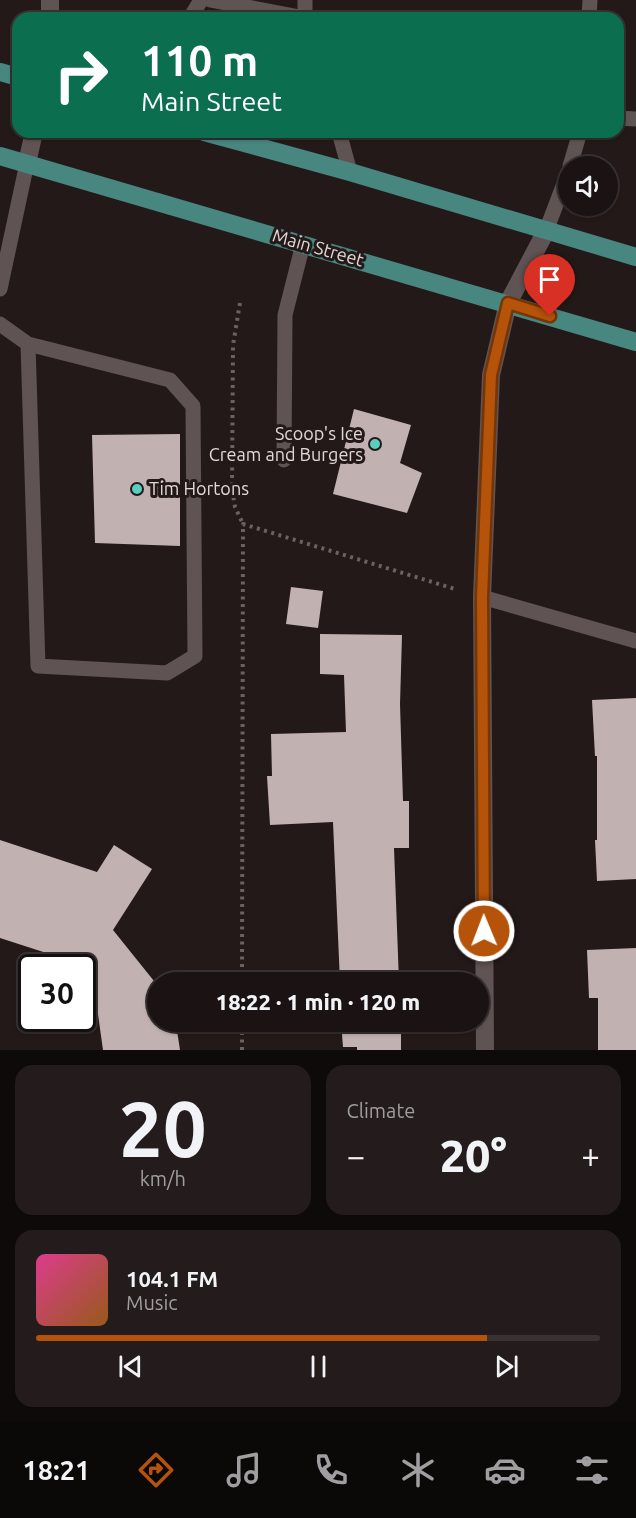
<!DOCTYPE html>
<meta charset="utf-8">
<style>
body{margin:0;font-family:Ubuntu,sans-serif;background:#241c1c;color:#f1f3f6;height:100vh;display:flex;flex-direction:column;font-size:22px;white-space:nowrap}
*{box-sizing:border-box;margin:0}
p{font-size:20px;color:#a09ea0}
.icon{flex:none;width:33px;height:33px;fill:none;stroke:currentColor;stroke-width:2;stroke-linecap:round;stroke-linejoin:round}
.map{position:relative;height:1050px;overflow:hidden}
.panel{display:flex;flex-direction:column;gap:15px;padding:15px;background:#0f0a0a;flex:1}
.panel>*{flex:none}
.guide{position:absolute;left:12px;top:12px;width:612px;height:126px;border-radius:18px;box-shadow:0 2px 4px #0004,0 0 0 2px #393233;background:#0b6e4f;color:#fff;overflow:hidden}
.fabs{position:absolute;left:558px;top:156px;display:grid;gap:12px}
.fabs a{display:grid;place-items:center;width:60px;height:60px;border-radius:50%;background:#1b1313;box-shadow:0 2px 4px #0004,0 0 0 2px #393233;font-size:30px}
.speed{position:absolute;left:18px;top:954px;display:flex;gap:12px;font-size:30px;font-weight:700;text-align:center}
.speed>*{display:grid;place-content:center;width:78px;height:78px;border-radius:50%;background:#1b1313;box-shadow:0 2px 4px #0004,0 0 0 2px #393233;line-height:1}
.speed .limit{border:3px solid #111;border-radius:9px;background:#fff;color:#111}
.pin{position:absolute;display:grid;place-items:center;width:51px;height:51px;color:#fff;margin:-62px -26px;border-radius:50% 50% 50% 0;rotate:-45deg;box-shadow:0 0 6px #0007}
.pin .icon{rotate:45deg}
.me{position:absolute;width:66px;margin:-33px;rotate:359deg;stroke-linejoin:round;filter:drop-shadow(0 0 4px #0008)}
.turn{display:flex;align-items:center;gap:21px;height:126px;padding:0 30px;font-size:27px}
.turn .icon{width:78px;height:78px;stroke-width:2.5}
.turn b{display:block;font-size:42px;line-height:51px}
.big{font-size:45px;font-weight:800;line-height:1.1}
.panel .widget{flex:1;display:flex;flex-direction:column;justify-content:center;gap:9px;min-width:0;padding:0 21px;border-radius:18px;background:#241c1c}
.panel .dial{align-items:center;gap:0}
.dial b{font-size:78px;line-height:1}
.song{display:flex;align-items:center;gap:18px}
.cover{width:72px;height:72px;border-radius:9px;background:linear-gradient(135deg,hsl(330 70% 55%),hsl(30 70% 35%))}
.played{height:6px;border-radius:3px;background:linear-gradient(90deg,#b45309 80%,#393233 80%)}
.keys{display:flex;justify-content:space-around;direction:ltr}
.heat{display:flex;justify-content:space-between;align-items:center;font-size:33px;direction:ltr}
.panel .tiles{flex:1;display:grid;gap:15px;grid-template-columns:1fr 1fr}
.widget:last-child{grid-column:span 2}
.trip{position:absolute;left:147px;top:972px;width:342px;height:60px;border-radius:30px;background:#1b1313;box-shadow:0 2px 4px #0004,0 0 0 2px #393233;font-weight:800;line-height:60px;text-align:center}
.tab-bar{display:flex;height:96px;justify-content:space-around;align-items:center;background:#0b0808;color:#a09ea0}
.tab-bar .icon{width:42px;height:42px}
.tab-bar .active{color:#b45309}
.tab-bar b{font-size:27px;color:#f1f3f6}
.map>svg:first-child{display:block}
.building{fill:#c1b2b1}
.lines{fill:none;stroke-linecap:round;stroke-linejoin:round}
.path{stroke:#6b6160;stroke-width:4;stroke-dasharray:3 4.5;stroke-linecap:butt}
.lane{stroke:#605353;stroke-width:15}
.street{stroke:#605353;stroke-width:18}
.primary{stroke:#478780;stroke-width:18}
.route-casing{stroke:#753606;stroke-width:15}
.route{stroke:#b45309;stroke-width:10}
.poi-dot{fill:#58cec0;stroke:#241919;stroke-width:2}
.labels{text-anchor:middle;stroke-width:6;stroke-linejoin:round;paint-order:stroke}
.street-label{font-size:18px;fill:#e0d8d7;stroke:#241919}
.poi-label{font-size:18px;fill:#e0d8d7;stroke:#241919;text-anchor:end}
</style>
<div class="map">
<svg width="636" height="1050" viewBox="0 0 636 1050">
<rect width="100%" height="100%" fill="#241919"/>
<!-- building -->
<g class="building">
<polygon points="354,409 411,425 400,463 422,473 407,513 333,494"/>
<polygon points="180,434 180,546 95,543 92,435"/>
<polygon points="291,587 323,591 318,628 286,624"/>
<polygon points="320,634 402,635 400,704 403,801 409,801 409,848 394,848 399,982 340,982 333,822 270,825 267,776 272,776 271,734 346,732 344,675 320,674"/>
<polygon points="636,698 636,879 597,881 595,840 597,840 597,756 595,756 592,700"/>
<polygon points="0,840 97,872 114,845 152,869 113,930 158,986 158,1022 190,1022 176,1024 180,1050 103,1050 96,1000 82,1010 82,968 64,968 65,959 0,938"/>
<polygon points="636,948 636,1050 598,1050 598,998 589,998 587,950"/>
<polygon points="341,1022 401,1022 401,1050 357,1050 357,1047 343,1047"/>
</g>
<g class="lines">
<!-- path -->
<g class="path">
<polyline points="240,303 233,345 232,489 235,507 243,524"/>
<polyline points="242,982 243,524 455,589"/>
<polyline points="242,1050 242,1022"/>
</g>
<!-- lane -->
<g class="lane">
<polyline points="210,0 305,18"/>
<polyline points="190,18 201,0"/>
<polyline points="305,18 305,0"/>
<polyline points="589,18 590,0"/>
<polyline points="618,118 636,119"/>
<polyline points="339,132 350,172"/>
<polyline points="570,166 580,132"/>
<polyline points="546,231 568,173"/>
<polyline points="0,289 27,163"/>
<polyline points="0,324 28,344 170,380 193,406 195,656 167,673 38,666 28,344"/>
<polyline points="284,460 285,315 303,244"/>
<polyline points="482,597 636,641"/>
</g>
<!-- street -->
<g class="street">
<polyline points="50,0 50,18"/>
<polyline points="27,163 34,132"/>
<polyline points="485,1050 482,597 491,375 508,303 546,231"/>
</g>
<!-- primary -->
<g class="primary">
<polyline points="0,72 18,77"/>
<polyline points="204,132 350,172 636,257"/>
<polyline points="0,156 636,342"/>
</g>
</g>
<g class="lines">
<defs>
<polyline id="route" points="484,931 482,597 491,375 508,303 550,316"/>
</defs>
<!-- route casing -->
<use href="#route" class="route-casing"/>
<!-- route -->
<use href="#route" class="route"/>
</g>
<!-- markers -->
<g class="poi-dot">
<circle cx="375" cy="444" r="6"/>
<circle cx="137" cy="489" r="6"/>
</g>
<g class="labels">
<!-- street labels -->
<g class="street-label">
<text transform="translate(318 248) rotate(16)" y="6">Main Street</text>
</g>
<!-- poi labels -->
<g class="poi-label">
<text x="363" y="440">Scoop's Ice<tspan x="363" dy="21">Cream and Burgers</tspan></text>
<text x="149" y="495" text-anchor="start">Tim Hortons</text>
</g>
</g>
</svg>
<div class="fabs">
<a><svg class="icon" aria-label="sound" viewBox="0 0 24 24"><path d="M4 9h4l5-4v14l-5-4H4zM17 9q2 3 0 6"/></svg></a>
</div>
<div class="speed"><div class="limit">30</div></div>
<div class="pin" style="left:550px;top:316px;background:#d93025"><svg class="icon" aria-label="arrive" viewBox="0 0 24 24"><path d="M6 21V4h12l-3 4 3 4H6"/></svg></div>
<svg class="me" style="left:484px;top:931px" viewBox="-20 -20 40 40"><circle r="17" fill="#b45309" stroke="#fff" stroke-width="3"/><path d="M0-11L8 9 0 5-8 9z" fill="#fff"/></svg>
<div class="trip">18:22 · 1 min · 120 m</div>
<div class="guide">
<div class="turn"><svg class="icon" aria-label="right" viewBox="0 0 24 24"><path d="M7 20v-9h11M14 6l5 5-5 5"/></svg><div><b>110 m</b>Main Street</div></div>
</div>
</div>
<section class="panel">
<div class="tiles">
<div class="widget dial"><b>20</b><p>km/h</p></div>
<div class="widget"><p>Climate</p>
<div class="heat"><a>−</a><b class="big">20°</b><a>+</a></div>
</div>
<div class="widget">
<div class="song"><i class="cover"></i><div><b>104.1 FM</b><p>Music</p></div></div>
<div class="played"></div>
<div class="keys"><svg class="icon" aria-label="previous" viewBox="0 0 24 24"><path d="M18 5L8 12l10 7zM5 5v14"/></svg><svg class="icon" aria-label="pause" viewBox="0 0 24 24"><path d="M8 5v14M16 5v14"/></svg><svg class="icon" aria-label="next" viewBox="0 0 24 24"><path d="M6 5l10 7-10 7zM19 5v14"/></svg></div>
</div>
</div>
</section>
<nav class="tab-bar">
<b>18:21</b>
<svg class="icon active" aria-label="directions" viewBox="0 0 24 24"><path d="M12 3l9 9-9 9-9-9zM9 14v-3h6M13 9l2 2-2 2"/></svg>
<svg class="icon" aria-label="music" viewBox="0 0 24 24"><path d="M9 18V5l10-2v13"/><circle cx="6" cy="18" r="3"/><circle cx="16" cy="16" r="3"/></svg>
<svg class="icon" aria-label="phone" viewBox="0 0 24 24"><path d="M5 4h4l2 5-3 2q2 4 5 5l2-3 5 2v4C11 20 4 13 5 4z"/></svg>
<svg class="icon" aria-label="climate" viewBox="0 0 24 24"><path d="M12 3v18M4 7l16 10M4 17L20 7"/></svg>
<svg class="icon" aria-label="car" viewBox="0 0 24 24"><path d="M5 17H2v-5l4-1 3-4h7l3 4 3 1v5h-3M9 17h6M6 11h13"/><circle cx="7" cy="17" r="2"/><circle cx="17" cy="17" r="2"/></svg>
<svg class="icon" aria-label="filters" viewBox="0 0 24 24"><path d="M4 7h16M4 17h16"/><circle cx="9" cy="7" r="2"/><circle cx="15" cy="17" r="2"/></svg>
</nav>
